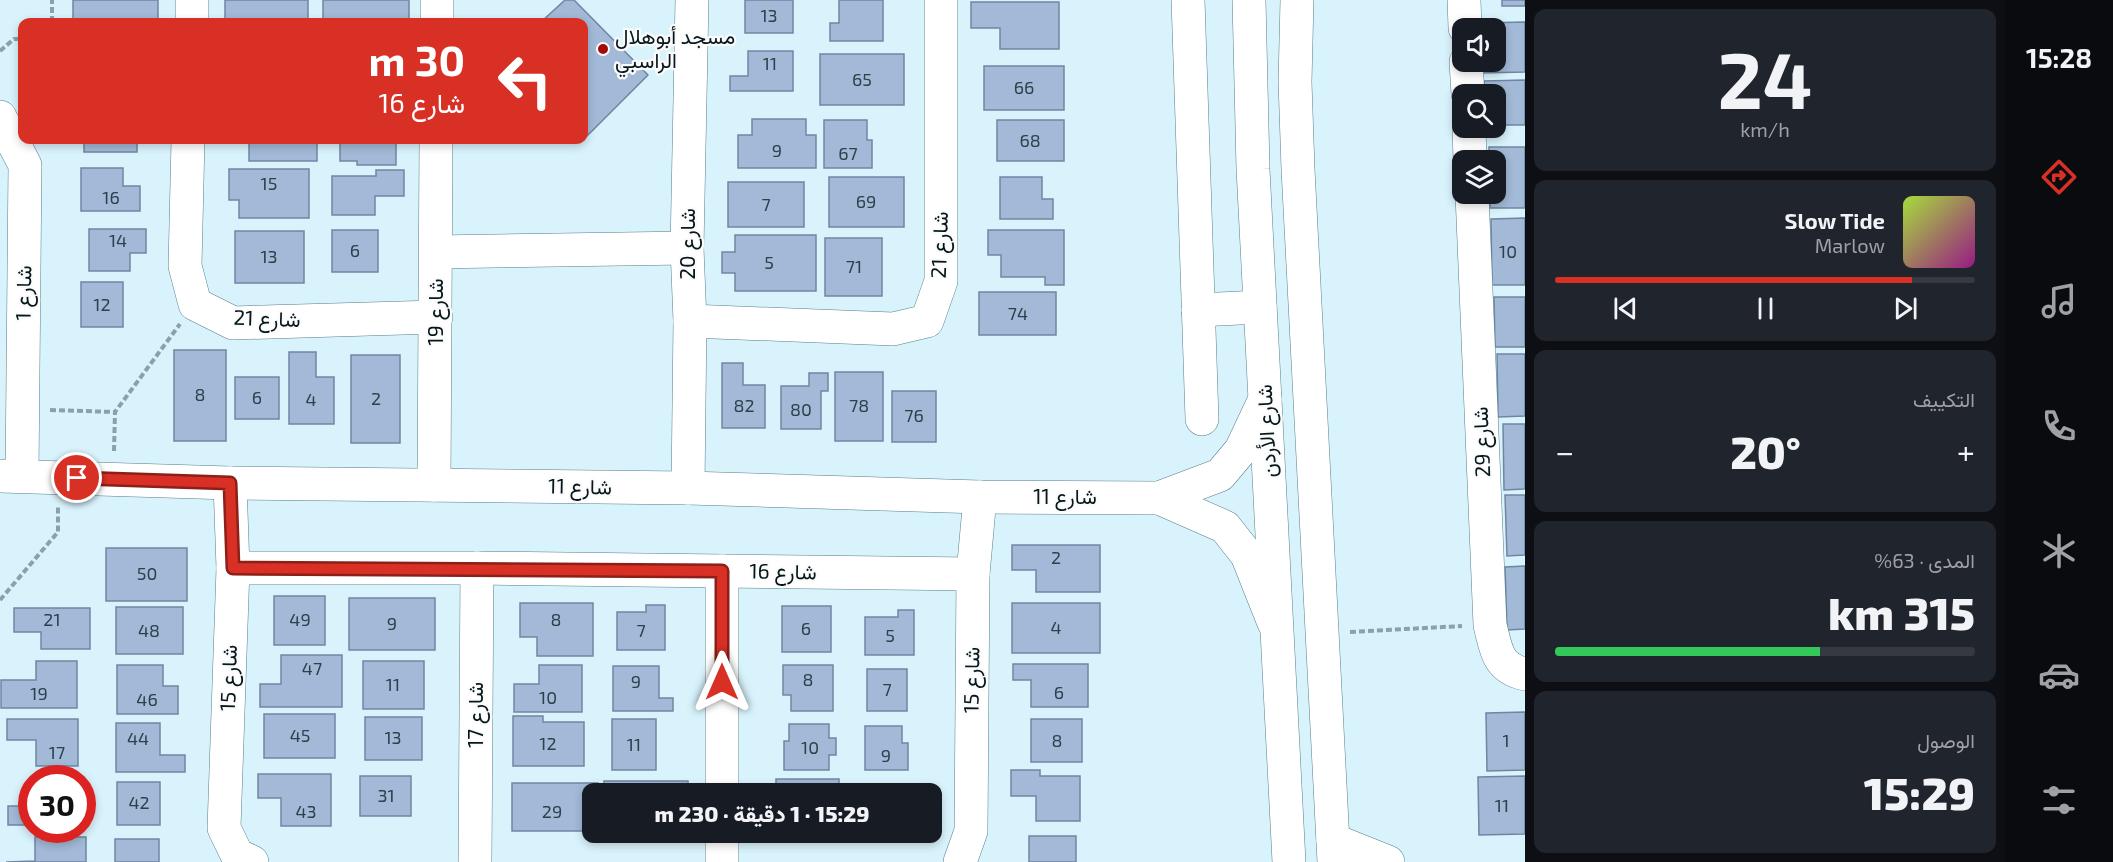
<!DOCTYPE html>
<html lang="ar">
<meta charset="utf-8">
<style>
body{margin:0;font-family:"Exo 2",Vazirmatn,sans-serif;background:#20242c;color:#f1f3f6;direction:rtl;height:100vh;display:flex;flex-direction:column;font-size:22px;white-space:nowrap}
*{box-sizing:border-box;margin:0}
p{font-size:20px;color:#9ea1a6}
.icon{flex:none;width:33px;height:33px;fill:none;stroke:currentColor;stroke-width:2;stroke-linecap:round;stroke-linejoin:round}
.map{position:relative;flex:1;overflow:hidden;direction:ltr}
.sheet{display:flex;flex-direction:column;gap:9px;padding:9px;background:#0d0f14;width:480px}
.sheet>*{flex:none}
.hud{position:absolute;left:18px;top:18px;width:570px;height:126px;border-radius:12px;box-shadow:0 3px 9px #0003;direction:rtl;background:#d93025;color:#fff;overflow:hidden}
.controls{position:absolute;left:1452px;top:18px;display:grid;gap:12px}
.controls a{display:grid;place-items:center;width:54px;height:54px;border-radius:12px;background:#171b24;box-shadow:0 3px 9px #0003;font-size:30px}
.speed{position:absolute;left:18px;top:765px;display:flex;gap:12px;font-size:30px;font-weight:700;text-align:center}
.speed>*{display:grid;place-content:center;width:78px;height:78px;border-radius:50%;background:#171b24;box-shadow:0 3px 9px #0003;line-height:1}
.speed .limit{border:9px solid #d22;background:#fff;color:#111}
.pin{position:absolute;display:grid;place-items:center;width:51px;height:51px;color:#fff;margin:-26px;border:3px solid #fff;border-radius:50%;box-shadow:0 2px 6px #0007}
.me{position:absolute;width:66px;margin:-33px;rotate:0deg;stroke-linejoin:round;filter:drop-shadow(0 0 4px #0008)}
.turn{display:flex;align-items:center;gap:21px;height:126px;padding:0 24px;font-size:27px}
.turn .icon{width:78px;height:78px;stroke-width:2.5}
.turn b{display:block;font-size:42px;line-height:51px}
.big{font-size:45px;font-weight:800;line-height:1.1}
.sheet .tile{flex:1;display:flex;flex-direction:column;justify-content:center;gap:9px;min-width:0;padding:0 21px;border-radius:12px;background:#20242c}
.sheet .dial{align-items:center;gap:0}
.dial b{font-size:78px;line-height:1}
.song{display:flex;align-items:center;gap:18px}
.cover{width:72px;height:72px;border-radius:9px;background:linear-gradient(135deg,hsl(80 70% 55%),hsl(310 70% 35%))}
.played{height:6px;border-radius:3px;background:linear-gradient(90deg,#d93025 85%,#363941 85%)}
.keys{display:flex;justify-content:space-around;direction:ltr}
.heat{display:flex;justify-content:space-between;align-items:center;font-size:33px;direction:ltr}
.charge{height:9px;border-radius:4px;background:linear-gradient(90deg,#34c759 63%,#363941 0)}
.trip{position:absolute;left:582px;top:783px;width:360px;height:60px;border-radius:12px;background:#171b24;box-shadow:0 3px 9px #0003;font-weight:800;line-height:60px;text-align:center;direction:rtl}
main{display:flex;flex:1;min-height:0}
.dock{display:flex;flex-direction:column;width:108px;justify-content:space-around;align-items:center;background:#090b0e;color:#9ea1a6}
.dock .icon{width:42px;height:42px}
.dock .on{color:#d93025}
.dock b{font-size:27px;color:#f1f3f6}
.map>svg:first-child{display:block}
.building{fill:#a2bad7;stroke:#6f86a2;stroke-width:1.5}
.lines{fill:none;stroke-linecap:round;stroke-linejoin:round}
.minor-casing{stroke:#567f8c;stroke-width:34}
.major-casing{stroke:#567f8c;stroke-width:34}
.path{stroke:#8ba1a9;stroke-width:4;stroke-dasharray:6 3;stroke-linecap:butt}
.minor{stroke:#fff;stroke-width:33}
.major{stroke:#fff;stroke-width:33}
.route-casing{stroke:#8d1f18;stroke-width:15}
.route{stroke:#d93025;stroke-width:10}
.poi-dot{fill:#a30c05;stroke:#fbfbfb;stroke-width:2}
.labels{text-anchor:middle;stroke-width:4.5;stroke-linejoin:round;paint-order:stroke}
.number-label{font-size:18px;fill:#2d404b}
.poi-label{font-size:21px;fill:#06171c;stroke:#fbfbfb;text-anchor:start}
.street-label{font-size:21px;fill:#06171c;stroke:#fbfbfb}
</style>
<main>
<nav class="dock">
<b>15:28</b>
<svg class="icon on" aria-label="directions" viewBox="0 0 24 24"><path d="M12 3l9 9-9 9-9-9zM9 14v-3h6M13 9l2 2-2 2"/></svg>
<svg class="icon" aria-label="music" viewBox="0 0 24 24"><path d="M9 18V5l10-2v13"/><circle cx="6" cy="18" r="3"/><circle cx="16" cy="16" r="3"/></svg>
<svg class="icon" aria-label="phone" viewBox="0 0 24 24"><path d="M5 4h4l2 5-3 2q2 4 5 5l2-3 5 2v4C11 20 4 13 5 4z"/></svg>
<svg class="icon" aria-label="climate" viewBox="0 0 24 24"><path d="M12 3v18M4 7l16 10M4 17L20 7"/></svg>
<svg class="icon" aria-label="car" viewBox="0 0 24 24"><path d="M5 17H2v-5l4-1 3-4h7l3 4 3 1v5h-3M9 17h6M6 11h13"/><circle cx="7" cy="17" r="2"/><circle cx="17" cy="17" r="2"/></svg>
<svg class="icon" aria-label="filters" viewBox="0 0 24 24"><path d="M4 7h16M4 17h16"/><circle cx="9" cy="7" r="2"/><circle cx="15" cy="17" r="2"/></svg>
</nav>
<section class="sheet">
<div class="tile dial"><b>24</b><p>km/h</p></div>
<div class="tile">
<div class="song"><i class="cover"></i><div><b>Slow Tide</b><p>Marlow</p></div></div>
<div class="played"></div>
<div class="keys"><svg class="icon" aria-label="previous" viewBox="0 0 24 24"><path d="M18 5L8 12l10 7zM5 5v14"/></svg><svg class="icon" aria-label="pause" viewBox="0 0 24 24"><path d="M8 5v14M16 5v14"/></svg><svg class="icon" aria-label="next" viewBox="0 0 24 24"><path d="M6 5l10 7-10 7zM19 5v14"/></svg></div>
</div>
<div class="tile"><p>التكييف</p>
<div class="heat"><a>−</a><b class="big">20°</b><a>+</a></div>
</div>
<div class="tile"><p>المدى · 63%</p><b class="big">315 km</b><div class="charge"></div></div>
<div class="tile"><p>الوصول</p><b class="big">15:29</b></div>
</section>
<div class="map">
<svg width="1525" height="862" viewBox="0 0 1525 862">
<rect width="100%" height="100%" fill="#d9f3fc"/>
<!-- building -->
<g class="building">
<rect x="73" y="0" width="85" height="22"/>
<rect x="225" y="0" width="83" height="22"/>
<rect x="323" y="0" width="86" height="22"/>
<polygon points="565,0 574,0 648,75 584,139 584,22 541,22"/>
<rect x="745" y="0" width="48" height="33"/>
<polygon points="839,0 883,0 883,41 830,41 830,23 839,23"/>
<rect x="1502" y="0" width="23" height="6"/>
<polygon points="971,2 1059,2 1059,49 1000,49 1000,28 971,28"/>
<polygon points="1525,22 1525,72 1482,73 1482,62 1496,62 1496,28 1481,28 1481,23"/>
<polygon points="748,51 793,51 793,91 730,91 730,76 748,76"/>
<rect x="820" y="54" width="84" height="51"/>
<rect x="984" y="66" width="80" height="44"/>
<polygon points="1525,80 1525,125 1496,125 1496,94 1485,94 1484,81"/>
<polygon points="752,119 806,119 806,135 816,135 816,168 738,168 738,135 752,135"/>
<polygon points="824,120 867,120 867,140 872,140 872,168 824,168"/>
<rect x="997" y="120" width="67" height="41"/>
<rect x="84" y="140" width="53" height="12"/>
<rect x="249" y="140" width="68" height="21"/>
<polygon points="340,140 396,140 396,165 357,165 357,161 340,161"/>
<polygon points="1489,147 1525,147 1525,208 1490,208 1490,194 1496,194 1496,160 1489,160"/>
<polygon points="81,168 123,168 123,186 140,186 140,211 81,211"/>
<polygon points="229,169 309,169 309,218 239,218 239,200 229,200"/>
<polygon points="376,170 404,170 404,196 375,196 375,215 332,215 332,176 376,176"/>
<rect x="829" y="177" width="75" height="50"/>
<polygon points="1000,177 1042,177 1042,199 1053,199 1053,219 1000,219"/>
<rect x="728" y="182" width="76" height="45"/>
<polygon points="1525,218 1525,285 1492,285 1491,219"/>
<polygon points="89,229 146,229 146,253 130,253 130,271 89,271"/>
<rect x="332" y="230" width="46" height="42"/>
<polygon points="988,230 1064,230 1064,285 1045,285 1045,277 1001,277 1001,255 988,255"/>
<rect x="235" y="231" width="69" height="52"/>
<polygon points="735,235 816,235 816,291 735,291 735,273 722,273 722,252 735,252"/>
<rect x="825" y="238" width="57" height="58"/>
<rect x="81" y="282" width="42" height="45"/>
<rect x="979" y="292" width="77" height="43"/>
<polygon points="1494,297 1525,297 1525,347 1495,347"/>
<rect x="174" y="350" width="52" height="91"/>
<polygon points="289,352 316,352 316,377 334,377 334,424 289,424"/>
<polygon points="1497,354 1525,354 1525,416 1498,417"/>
<rect x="351" y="355" width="49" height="88"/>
<polygon points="722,363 743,363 743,385 765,385 765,428 722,428"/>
<rect x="835" y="372" width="48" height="69"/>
<polygon points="809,373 828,373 828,391 821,391 821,429 781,429 781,386 809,386"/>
<rect x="235" y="377" width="44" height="42"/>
<rect x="892" y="391" width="44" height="51"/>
<polygon points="1503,424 1525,424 1525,489 1504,490"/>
<polygon points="1505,495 1525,495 1525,555 1507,556"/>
<polygon points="1012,545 1100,545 1100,592 1036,592 1036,570 1012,570"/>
<rect x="106" y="548" width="81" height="53"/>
<polygon points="1525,566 1525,629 1507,630 1505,567"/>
<rect x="274" y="596" width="51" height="49"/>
<rect x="349" y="598" width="86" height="52"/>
<polygon points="520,603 593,603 593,656 537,656 537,637 520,637"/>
<rect x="1012" y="603" width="88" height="50"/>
<polygon points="646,605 665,605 665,650 617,650 617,612 646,612"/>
<rect x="782" y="606" width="49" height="46"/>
<rect x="116" y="607" width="67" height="47"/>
<polygon points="14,608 90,608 90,649 41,649 41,632 14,632"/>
<polygon points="898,610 914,610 914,655 865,655 865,617 898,617"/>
<polygon points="281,655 342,655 342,707 260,707 260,684 281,684"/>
<polygon points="36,661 77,661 77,708 1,708 1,680 36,680"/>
<rect x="363" y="661" width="61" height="48"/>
<polygon points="1013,664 1088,664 1088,707 1031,707 1031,680 1013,680"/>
<polygon points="117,665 163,665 163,686 178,686 178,714 117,714"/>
<polygon points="539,665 582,665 582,712 514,712 514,684 539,684"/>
<polygon points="783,665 833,665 833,711 791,711 791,695 783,695"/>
<polygon points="613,666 659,666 659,698 673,698 673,711 613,711"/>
<rect x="867" y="669" width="40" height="42"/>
<polygon points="1525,712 1525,770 1487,771 1486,713"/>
<rect x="264" y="714" width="71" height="44"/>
<polygon points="513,716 543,716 543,722 584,722 584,766 513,766"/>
<rect x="365" y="717" width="57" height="43"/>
<polygon points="7,719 78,719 78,766 36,766 36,740 7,740"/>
<rect x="612" y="719" width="44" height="51"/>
<rect x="1031" y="719" width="51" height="43"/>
<polygon points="116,723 160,723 160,755 185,755 185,772 116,772"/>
<polygon points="789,724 829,724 829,738 836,738 836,755 829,755 829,770 784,770 784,741 789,741"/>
<polygon points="865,726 902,726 902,743 908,743 908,770 865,770"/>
<polygon points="1011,770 1040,770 1040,776 1080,776 1080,821 1036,821 1036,796 1011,796"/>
<polygon points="258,774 331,774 331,826 281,826 281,798 258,798"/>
<rect x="360" y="776" width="51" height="40"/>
<polygon points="1525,776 1525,834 1479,835 1478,777"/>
<rect x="776" y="779" width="63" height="15"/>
<rect x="604" y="781" width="84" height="13"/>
<rect x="117" y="782" width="43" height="43"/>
<polygon points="512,783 598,783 598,794 592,794 592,831 512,831"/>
<rect x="82" y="784" width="3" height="41"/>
<rect x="8" y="806" width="24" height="19"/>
<rect x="1029" y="836" width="47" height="26"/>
<polygon points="35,837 86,837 86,862 6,862 35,861"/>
<rect x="115" y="839" width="44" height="23"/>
</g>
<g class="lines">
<defs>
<g id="minor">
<polyline points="1188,0 1202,419"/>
<polyline points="1464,0 1465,28"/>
<polyline points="192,22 192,0"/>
<polyline points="437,22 437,0"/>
<polyline points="1466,62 1468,94"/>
<polyline points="0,117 25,165 22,476"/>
<polyline points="1469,128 1470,160"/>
<polyline points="188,140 185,266 195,304 233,323 436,317"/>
<path d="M 1472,194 L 1490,625 C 1496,649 1497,668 1525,674"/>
<polyline points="436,252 687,248"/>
<polyline points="1198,310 1260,307"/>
<polyline points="690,321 893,329 927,321 941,281 941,0"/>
<polyline points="0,476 230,483 688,488 980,497 1159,498 1220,475 1241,450 1265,399"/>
<polyline points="230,483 233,568 224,828 237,855 252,862"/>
<polyline points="434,485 436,140"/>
<polyline points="688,488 690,321 687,248 692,0"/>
<polyline points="1159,498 1225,527 1247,555 1274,623"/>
<polyline points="233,568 477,568 973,574"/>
<polyline points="722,571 722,794"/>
<polyline points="722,832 722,862"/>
<polyline points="1333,840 1388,862"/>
<polyline points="475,862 477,568"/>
<polyline points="960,862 971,831 973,574 980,497"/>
</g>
<g id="major">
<polyline points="1249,0 1253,169 1289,862"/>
<polyline points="1297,0 1295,82 1298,169 1334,862"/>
</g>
</defs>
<!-- minor casing -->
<use href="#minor" class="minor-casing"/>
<!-- major casing -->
<use href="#major" class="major-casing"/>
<!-- path -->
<g class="path">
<polyline points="52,22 52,0"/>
<polyline points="0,51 14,39 22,39"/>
<polyline points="50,410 115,412"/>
<polyline points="114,451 115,412 180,324"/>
<polyline points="0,600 58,532 58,505"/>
<polyline points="1350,632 1462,626"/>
</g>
<!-- minor -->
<use href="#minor" class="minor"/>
<!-- major -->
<use href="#major" class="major"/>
</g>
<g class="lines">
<defs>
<polyline id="route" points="77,478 230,483 233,568 722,571 722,682"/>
</defs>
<!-- route casing -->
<use href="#route" class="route-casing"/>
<!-- route -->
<use href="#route" class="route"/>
</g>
<!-- markers -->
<circle class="poi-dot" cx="603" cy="49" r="6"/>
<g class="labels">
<!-- number labels -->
<g class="number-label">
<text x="769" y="22">13</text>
<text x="770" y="70">11</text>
<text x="862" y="86">65</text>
<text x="1024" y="94">66</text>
<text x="1030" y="147">68</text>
<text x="777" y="157">9</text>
<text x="848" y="160">67</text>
<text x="269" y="190">15</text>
<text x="111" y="204">16</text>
<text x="866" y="208">69</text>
<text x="766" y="211">7</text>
<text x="118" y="247">14</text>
<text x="355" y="257">6</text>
<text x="1508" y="258">10</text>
<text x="269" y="263">13</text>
<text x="769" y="269">5</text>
<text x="854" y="273">71</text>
<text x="102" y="311">12</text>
<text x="1018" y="320">74</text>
<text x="200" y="401">8</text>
<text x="257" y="404">6</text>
<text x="376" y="405">2</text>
<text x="311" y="406">4</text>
<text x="744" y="412">82</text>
<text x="859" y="412">78</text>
<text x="801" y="416">80</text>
<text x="914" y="422">76</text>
<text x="1056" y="564">2</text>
<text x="147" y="580">50</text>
<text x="52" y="626">21</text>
<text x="300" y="626">49</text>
<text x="556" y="626">8</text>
<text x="392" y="630">9</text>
<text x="1056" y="634">4</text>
<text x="806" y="635">6</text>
<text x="149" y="637">48</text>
<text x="641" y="637">7</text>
<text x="890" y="642">5</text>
<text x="312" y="675">47</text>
<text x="808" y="686">8</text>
<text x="636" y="688">9</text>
<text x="393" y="691">11</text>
<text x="887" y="696">7</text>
<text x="1059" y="699">6</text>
<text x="39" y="700">19</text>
<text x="548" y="704">10</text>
<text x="147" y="706">46</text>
<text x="300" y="742">45</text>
<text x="393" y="744">13</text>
<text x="138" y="745">44</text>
<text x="1057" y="747">8</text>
<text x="1506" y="747">1</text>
<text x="548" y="750">12</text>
<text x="634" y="751">11</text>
<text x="810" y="754">10</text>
<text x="57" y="759">17</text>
<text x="886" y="762">9</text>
<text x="386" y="802">31</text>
<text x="139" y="809">42</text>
<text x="1502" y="812">11</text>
<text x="306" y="818">43</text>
<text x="552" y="818">29</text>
</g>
<!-- poi labels -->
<g class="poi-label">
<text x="615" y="44">مسجد أبوهلال<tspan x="615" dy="24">الراسبي</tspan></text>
</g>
<!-- street labels -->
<g class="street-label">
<text transform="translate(688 244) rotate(-90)" y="7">شارع 20</text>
<text transform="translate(940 245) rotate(-88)" y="7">شارع 21</text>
<text transform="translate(24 293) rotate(-89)" y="7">شارع 1</text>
<text transform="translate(436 312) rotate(-90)" y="7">شارع 19</text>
<text transform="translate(267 319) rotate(2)" y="7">شارع 21</text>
<text transform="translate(1267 431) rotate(-93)" y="7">شارع الأردن</text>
<text transform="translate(1482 442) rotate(-92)" y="7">شارع 29</text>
<text transform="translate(580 487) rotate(1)" y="7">شارع 11</text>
<text x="1065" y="504">شارع 11</text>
<text transform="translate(783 572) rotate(1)" y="7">شارع 16</text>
<text transform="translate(229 678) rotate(-88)" y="7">شارع 15</text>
<text transform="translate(972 680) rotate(-89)" y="7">شارع 15</text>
<text transform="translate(476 715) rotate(-90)" y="7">شارع 17</text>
</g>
</g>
</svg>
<div class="controls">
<a><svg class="icon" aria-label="sound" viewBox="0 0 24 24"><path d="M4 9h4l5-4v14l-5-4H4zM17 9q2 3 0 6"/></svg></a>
<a><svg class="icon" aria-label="search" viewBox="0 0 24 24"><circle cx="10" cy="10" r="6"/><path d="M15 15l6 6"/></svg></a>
<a><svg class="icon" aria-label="layers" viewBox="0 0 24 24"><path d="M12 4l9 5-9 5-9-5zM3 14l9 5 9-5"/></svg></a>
</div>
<div class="speed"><div class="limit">30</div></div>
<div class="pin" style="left:77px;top:478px;background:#d93025"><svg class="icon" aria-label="arrive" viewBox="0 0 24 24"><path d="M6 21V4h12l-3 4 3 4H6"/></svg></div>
<svg class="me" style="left:722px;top:682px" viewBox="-20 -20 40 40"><path d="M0-17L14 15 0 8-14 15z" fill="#d93025" stroke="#fff" stroke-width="4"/></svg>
<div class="trip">15:29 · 1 دقيقة · 230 m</div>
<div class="hud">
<div class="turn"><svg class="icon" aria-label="left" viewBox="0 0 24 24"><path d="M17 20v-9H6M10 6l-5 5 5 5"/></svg><div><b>30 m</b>شارع 16</div></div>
</div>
</div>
</main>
